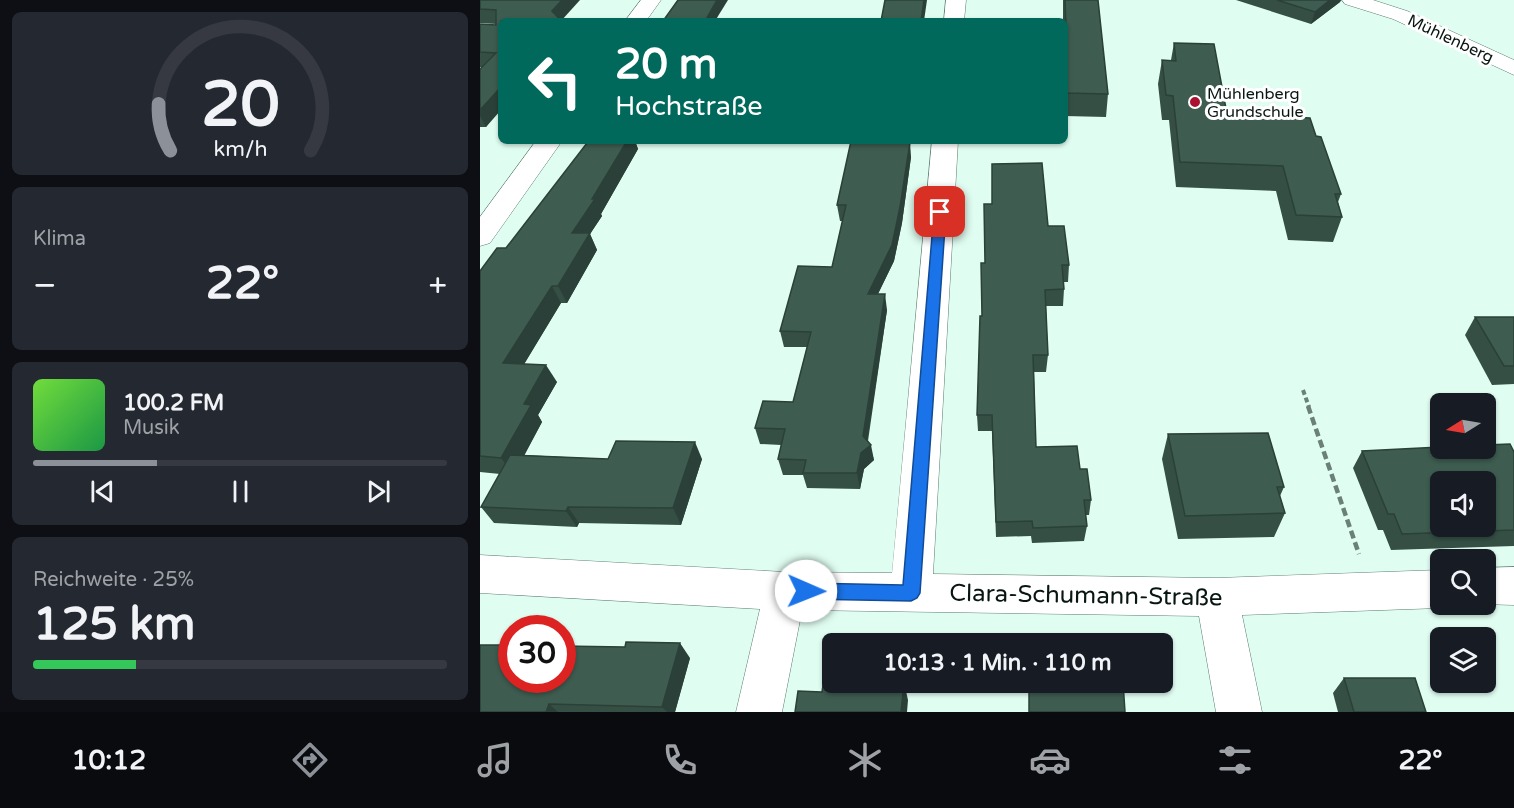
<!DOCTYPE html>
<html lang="de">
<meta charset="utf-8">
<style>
body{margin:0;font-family:"Varela Round",sans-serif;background:#242831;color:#f1f3f6;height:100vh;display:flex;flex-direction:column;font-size:22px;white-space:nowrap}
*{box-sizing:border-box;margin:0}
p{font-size:20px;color:#9ea1a6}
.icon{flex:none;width:33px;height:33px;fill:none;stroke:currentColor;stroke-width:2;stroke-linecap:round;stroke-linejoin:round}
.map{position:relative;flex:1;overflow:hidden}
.sheet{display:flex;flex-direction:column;gap:12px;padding:12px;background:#0d0f14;width:480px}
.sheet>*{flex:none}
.banner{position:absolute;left:18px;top:18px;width:570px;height:126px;border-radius:9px;box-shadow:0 2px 4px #0004;background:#00695c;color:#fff;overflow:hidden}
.needle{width:39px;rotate:259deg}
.controls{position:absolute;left:950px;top:393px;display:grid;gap:12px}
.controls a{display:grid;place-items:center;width:66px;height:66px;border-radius:9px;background:#171b24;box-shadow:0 2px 4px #0004;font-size:30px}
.speed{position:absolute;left:18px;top:615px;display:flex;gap:12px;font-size:30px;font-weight:700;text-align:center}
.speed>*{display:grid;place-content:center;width:78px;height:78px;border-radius:50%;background:#171b24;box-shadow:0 2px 4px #0004;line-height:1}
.speed .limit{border:9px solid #d22;background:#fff;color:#111}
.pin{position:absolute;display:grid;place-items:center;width:51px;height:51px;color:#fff;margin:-26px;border-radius:12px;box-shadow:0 3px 9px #0006}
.me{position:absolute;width:66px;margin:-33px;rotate:91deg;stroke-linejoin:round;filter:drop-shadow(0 0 4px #0008)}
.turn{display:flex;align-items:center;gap:21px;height:126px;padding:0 18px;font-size:27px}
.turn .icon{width:78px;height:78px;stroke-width:2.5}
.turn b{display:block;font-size:42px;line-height:51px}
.big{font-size:45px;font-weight:800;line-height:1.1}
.sheet .card{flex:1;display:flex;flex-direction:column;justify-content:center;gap:9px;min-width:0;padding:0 21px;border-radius:9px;background:#242831}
.sheet .dial{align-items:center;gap:0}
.dial svg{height:156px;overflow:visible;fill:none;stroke:#363941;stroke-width:7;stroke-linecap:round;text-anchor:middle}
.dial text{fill:#f1f3f6;stroke:none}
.song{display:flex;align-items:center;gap:18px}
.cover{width:72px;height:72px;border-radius:9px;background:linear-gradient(135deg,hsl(100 70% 55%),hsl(140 70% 35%))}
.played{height:6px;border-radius:3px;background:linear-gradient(90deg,#8c9099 30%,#363941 30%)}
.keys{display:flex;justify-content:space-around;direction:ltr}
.heat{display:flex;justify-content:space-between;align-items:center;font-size:33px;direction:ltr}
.charge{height:9px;border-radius:4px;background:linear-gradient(90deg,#34c759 25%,#363941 0)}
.trip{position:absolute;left:342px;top:633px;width:351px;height:60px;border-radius:9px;background:#171b24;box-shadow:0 2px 4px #0004;font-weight:800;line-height:60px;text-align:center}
.dock{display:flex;height:96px;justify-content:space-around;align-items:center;background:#090b0e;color:#9ea1a6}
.dock .icon{width:42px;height:42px}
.dock .selected{color:#8c9099}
.dock b{font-size:27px;color:#f1f3f6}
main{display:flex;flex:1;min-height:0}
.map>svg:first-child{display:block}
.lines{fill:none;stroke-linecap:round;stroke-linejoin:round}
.minor-casing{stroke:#5a7b6e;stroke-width:1}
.path-far1{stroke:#6b8078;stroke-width:4;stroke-dasharray:5 3;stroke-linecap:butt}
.path{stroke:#6b8078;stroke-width:4.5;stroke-dasharray:8 4;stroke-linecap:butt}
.minor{fill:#fff;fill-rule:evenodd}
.wall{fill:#354f45}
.shaded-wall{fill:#2b4038}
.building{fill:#3e5c50;stroke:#2b4038;stroke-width:1.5;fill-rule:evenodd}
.route{fill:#1a73e8;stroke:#114b97;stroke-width:1.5}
.poi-dot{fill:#a91231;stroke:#fff;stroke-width:2}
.labels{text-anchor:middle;stroke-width:6;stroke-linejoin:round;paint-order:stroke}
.far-street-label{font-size:16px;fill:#081611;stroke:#fff}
.far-poi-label{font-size:16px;fill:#081611;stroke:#fff;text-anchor:start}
.near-street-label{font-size:24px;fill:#081611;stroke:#fff}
</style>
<main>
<section class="sheet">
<div class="card dial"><svg viewBox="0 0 100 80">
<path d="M14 69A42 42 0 1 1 86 69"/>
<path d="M14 69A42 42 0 0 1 8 45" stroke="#8c9099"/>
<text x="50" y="56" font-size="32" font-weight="700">20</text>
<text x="50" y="72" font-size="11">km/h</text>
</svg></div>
<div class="card"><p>Klima</p>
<div class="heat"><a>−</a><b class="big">22°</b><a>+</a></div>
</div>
<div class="card">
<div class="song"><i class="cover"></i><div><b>100.2 FM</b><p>Musik</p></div></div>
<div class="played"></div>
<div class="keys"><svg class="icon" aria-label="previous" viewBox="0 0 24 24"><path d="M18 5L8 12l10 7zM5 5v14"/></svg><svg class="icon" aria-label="pause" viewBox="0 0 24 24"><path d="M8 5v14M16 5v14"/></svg><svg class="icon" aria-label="next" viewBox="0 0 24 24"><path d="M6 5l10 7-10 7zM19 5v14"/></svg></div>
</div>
<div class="card"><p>Reichweite · 25%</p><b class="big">125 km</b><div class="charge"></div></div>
</section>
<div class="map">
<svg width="1034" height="712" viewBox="0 0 1034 712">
<rect width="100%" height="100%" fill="#e0fdf1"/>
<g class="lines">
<defs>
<g id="minor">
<polygon points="161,0 181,0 166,21 145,21"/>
<polygon points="466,0 486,0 484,21 464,21"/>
<polygon points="862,0 893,0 927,11 1034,60 1034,75 913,19 865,4"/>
<polygon points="56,141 82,141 10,243 0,246 0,217"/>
<polygon points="452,141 478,141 453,574 737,578 960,570 960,604 969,604 960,608 762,615 782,712 736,712 719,616 322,610 302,712 256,712 280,609 0,593 0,555 305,572 412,573"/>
<polygon points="1034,567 1034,605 1001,604 1005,604 1005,568"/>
</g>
</defs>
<!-- minor casing -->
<use href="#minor" class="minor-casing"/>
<!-- path-far1 -->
<polyline class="path-far1" points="823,390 829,407"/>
<!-- path -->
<polyline class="path" points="828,406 879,554"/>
<!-- minor -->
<use href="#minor" class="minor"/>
</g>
<!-- wall -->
<g class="wall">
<polygon points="0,0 82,21 6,127 0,127 0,69 2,67 0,67 0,24 16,25 16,24 0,23"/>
<polygon points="583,0 618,0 628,94 626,117 585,116 585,21 583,21"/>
<polygon points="756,0 861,0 860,2 831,24"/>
<polygon points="694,43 747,114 836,136 861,194 858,202 862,217 853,242 808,240 796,191 696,187 689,120 682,120 678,84 682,60 691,60"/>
<polygon points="113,141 155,141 158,149 121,214 122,216 110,234 117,250 87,303 81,303 44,364 77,382 58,415 62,422 44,455 128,459 222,459 201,525 99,523 97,527 14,523 1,507 20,474 0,472 0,271 26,248"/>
<polygon points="360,141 419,141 431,157 422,223 414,261 398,294 407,310 388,441 394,460 384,469 380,489 327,488 323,475 303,475 298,459 301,445 280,444 275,428 313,402 327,347 304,347 300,331 352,267 363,221 360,221 357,205 371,143 360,143"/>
<polygon points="512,204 568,226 589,265 588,282 583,282 584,289 583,306 566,306 568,355 566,372 554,372 556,447 600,469 611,500 609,515 605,515 607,526 604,541 552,543 551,536 516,537 512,431 498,431 497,415 505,263"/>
<polygon points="995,317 1034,317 1034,384 1012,385 985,335"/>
<polygon points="688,434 804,487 800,496 805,513 794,537 698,539 682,459"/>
<polygon points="882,451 1034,452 1034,546 911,550 903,530 898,530 873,468"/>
<polygon points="210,658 195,712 0,712"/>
<polygon points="864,678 946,712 858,712 853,693"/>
</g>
<!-- shaded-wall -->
<g class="shaded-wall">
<polygon points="82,0 100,0 81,21 72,11"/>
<polygon points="237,0 248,0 235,21 225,21"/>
<polygon points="444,0 447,0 444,21 441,21"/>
<polygon points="850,0 861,0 860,2 831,24 835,12"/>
<polygon points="21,87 21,110 6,127 0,116 0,110"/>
<polygon points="147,141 155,141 158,149 121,214 122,216 110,234 117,250 87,303 78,286 92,233"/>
<polygon points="430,142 431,157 422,223 414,261 390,310 388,294"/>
<polygon points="72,286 81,303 34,381 23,363"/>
<polygon points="405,294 407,310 386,449 391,445 394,460 384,469 380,489 377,473"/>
<polygon points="66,365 77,382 58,415 62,422 34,475 21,458 44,404"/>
<polygon points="215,442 222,459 201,525 193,508"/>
<polygon points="88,507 99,523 97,527 86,511"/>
<polygon points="200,643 210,658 195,712 187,712 182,707"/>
<polygon points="424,682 428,700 427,712 421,712"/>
<polygon points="69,704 78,712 66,712"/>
</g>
<!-- building -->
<g class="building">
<polygon points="0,0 82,0 72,11 81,21 21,21 21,87 0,110 0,69 16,53 0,52 0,24 16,25 16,10 0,9"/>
<polygon points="198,0 237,0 225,21 183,21"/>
<polygon points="405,0 444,0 441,21 401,21"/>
<polygon points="585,0 618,0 628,94 585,93 585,56 587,56"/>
<polygon points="797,0 850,0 835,12"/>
<polygon points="694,43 734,44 747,114 830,118 836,136 841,137 861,194 855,194 862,217 816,215 803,166 700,162 693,96 686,95 682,60 696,61"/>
<polygon points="113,141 147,141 112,199 115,199 92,233 110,233 78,286 72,286 23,363 66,365 44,404 51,405 21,458 0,456 0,271 17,248 26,248 107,143 112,143"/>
<polygon points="371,141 430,142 420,207 412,245 388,294 405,294 383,436 391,445 381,453 377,473 323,473 326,460 298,459 305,429 275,428 283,401 313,402 331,332 300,331 318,266 352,267 366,205 357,205"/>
<polygon points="562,163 568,226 584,226 589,265 582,265 584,289 565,290 568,355 553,355 556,447 597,446 600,469 607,469 611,500 604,500 607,526 553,528 552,521 516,522 512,415 497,415 500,316 502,316 501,263 505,263 504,204 512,204 512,164"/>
<polygon points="995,317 1034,317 1034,366 1024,366"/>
<polygon points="788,433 804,487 797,487 805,513 705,516 688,434"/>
<polygon points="136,441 215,442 193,508 88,507 86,511 1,507 30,455 128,459"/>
<path d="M 1030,444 L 1034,452 L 1034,530 L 922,534 L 914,514 L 908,514 L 882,451 L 960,447 L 960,448 L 1005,448 L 1005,445 ZM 960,482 L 1005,482 L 1005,526 L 960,526 Z"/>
<polygon points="146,642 200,643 182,707 69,704 66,712 0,712 0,645 32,645 32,680 82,680 82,646 145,647"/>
<polygon points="864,678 935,678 946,712 874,712"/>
<polygon points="344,679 352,679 352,682 424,682 421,712 315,712 318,691 342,692"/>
<polygon points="549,682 643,682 645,712 549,712"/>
</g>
<!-- route -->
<polygon class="route" points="460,209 466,212 440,593 437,598 431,601 326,599 320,597 317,591 320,585 326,583 423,585 454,212"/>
<!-- markers -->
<circle class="poi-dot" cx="715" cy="102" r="6"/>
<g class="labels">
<!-- far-street labels -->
<g class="far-street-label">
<text transform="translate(971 38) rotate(25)" y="6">Mühlenberg</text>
</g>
<!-- far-poi labels -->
<g class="far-poi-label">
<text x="727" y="99">Mühlenberg<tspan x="727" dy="18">Grundschule</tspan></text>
</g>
<!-- near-street labels -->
<g class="near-street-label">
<text transform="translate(606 595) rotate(1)" y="8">Clara-Schumann-Straße</text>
</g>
</g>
</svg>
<div class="controls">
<a><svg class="needle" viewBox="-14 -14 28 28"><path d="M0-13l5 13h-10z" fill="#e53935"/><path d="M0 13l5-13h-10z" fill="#9ea1a6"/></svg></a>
<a><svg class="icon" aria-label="sound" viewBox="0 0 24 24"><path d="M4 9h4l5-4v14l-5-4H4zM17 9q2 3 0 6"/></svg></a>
<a><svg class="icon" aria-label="search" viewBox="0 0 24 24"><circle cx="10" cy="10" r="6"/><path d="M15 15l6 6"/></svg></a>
<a><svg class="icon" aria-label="layers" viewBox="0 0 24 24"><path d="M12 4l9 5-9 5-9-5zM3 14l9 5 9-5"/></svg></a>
</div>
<div class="speed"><div class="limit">30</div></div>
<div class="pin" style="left:460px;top:212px;background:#d93025"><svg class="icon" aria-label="arrive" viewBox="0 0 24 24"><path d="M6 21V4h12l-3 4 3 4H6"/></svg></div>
<svg class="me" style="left:326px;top:591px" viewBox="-20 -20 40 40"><circle r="19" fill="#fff"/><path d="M0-13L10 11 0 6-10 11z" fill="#1a73e8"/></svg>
<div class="trip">10:13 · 1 Min. · 110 m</div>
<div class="banner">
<div class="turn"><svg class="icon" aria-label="left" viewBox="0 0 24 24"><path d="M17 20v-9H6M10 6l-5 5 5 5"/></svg><div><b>20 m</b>Hochstraße</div></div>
</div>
</div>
</main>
<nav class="dock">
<b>10:12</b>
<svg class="icon selected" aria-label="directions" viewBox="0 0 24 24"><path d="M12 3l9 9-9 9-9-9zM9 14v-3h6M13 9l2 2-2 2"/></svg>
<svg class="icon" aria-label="music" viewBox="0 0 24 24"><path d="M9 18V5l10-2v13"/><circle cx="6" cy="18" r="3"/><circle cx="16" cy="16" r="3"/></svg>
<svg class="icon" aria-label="phone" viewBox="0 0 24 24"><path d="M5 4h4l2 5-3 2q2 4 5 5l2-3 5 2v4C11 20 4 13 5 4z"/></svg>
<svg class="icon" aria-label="climate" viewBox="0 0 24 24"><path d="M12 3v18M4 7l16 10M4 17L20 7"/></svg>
<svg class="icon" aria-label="car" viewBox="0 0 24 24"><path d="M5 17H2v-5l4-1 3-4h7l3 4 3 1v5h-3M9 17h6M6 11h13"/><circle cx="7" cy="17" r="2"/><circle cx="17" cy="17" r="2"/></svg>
<svg class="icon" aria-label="filters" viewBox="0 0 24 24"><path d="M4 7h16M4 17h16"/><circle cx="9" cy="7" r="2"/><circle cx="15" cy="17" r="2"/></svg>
<b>22°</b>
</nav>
